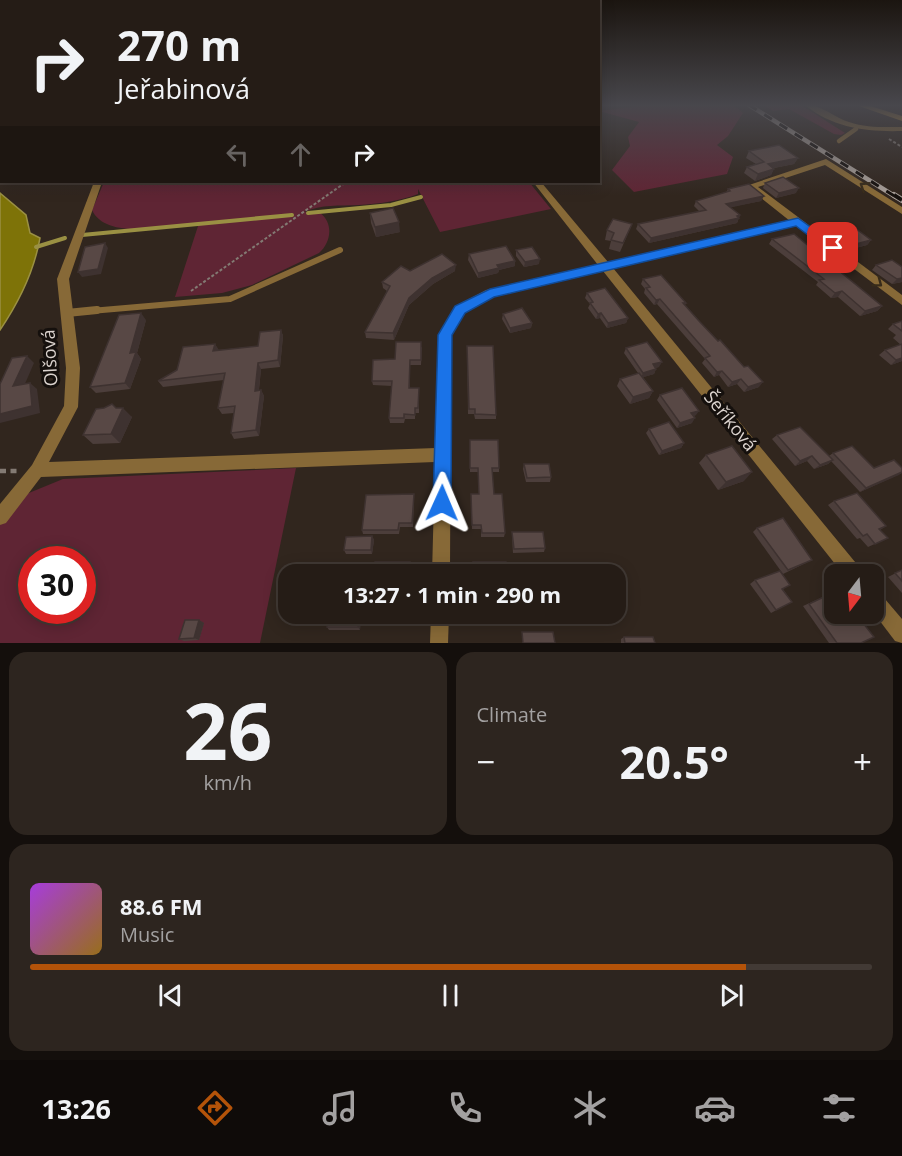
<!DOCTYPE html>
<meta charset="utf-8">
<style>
body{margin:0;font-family:"Open Sans",sans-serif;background:#2d251f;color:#f1f3f6;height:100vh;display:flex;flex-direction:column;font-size:22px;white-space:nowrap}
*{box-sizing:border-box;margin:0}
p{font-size:20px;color:#a3a1a1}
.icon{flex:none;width:33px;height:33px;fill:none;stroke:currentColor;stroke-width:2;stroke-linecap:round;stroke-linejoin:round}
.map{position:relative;height:643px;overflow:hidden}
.drawer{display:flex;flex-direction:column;gap:9px;padding:9px;background:#140f0c;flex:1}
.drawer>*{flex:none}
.banner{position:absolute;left:0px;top:0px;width:600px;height:183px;box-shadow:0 3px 15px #0003,0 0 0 2px #423a35;background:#251c16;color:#f1f3f6;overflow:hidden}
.needle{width:39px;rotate:196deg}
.buttons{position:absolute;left:824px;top:564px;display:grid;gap:12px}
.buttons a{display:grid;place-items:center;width:60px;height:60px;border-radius:12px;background:#251c16;box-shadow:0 3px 15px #0003,0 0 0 2px #423a35;font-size:30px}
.speed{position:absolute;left:18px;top:546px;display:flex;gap:12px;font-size:30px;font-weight:700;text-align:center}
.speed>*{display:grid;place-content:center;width:78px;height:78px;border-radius:50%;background:#251c16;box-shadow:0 3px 15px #0003,0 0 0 2px #423a35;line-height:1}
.speed .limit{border:9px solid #d22;background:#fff;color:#111}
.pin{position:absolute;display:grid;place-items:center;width:51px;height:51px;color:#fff;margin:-26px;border-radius:12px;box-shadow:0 3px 9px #0006}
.me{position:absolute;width:66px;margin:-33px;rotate:1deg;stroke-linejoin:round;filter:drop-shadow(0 0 4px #0008)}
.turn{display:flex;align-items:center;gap:21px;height:126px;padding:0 18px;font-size:27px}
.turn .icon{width:78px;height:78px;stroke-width:2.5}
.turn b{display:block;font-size:42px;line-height:51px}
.lanes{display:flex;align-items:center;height:57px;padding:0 18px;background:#0003;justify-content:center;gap:30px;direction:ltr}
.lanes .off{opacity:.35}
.big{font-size:45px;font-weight:700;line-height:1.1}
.drawer .card{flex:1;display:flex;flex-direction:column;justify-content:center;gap:9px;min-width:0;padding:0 21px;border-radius:18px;background:#2d251f}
.drawer .dial{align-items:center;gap:0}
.dial b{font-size:78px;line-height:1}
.song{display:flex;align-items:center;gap:18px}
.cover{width:72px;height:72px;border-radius:9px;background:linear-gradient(135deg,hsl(280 70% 55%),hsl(40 70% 35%))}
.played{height:6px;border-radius:3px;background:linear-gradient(90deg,#b45309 85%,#423a35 85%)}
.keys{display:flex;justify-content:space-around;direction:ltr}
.heat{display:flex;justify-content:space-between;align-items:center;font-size:33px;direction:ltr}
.drawer .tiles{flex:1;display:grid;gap:9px;grid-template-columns:1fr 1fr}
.card:last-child{grid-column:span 2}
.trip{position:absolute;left:278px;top:564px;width:348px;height:60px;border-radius:18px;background:#251c16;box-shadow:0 3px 15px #0003,0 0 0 2px #423a35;font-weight:700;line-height:60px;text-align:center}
.menu{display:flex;height:96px;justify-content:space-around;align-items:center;background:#0f0b09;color:#a3a1a1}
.menu .icon{width:42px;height:42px}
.menu .selected{color:#b45309}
.menu b{font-size:27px;color:#f1f3f6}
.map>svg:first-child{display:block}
.green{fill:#5f2534;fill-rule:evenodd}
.water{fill:#7e7308;stroke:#9a9043;stroke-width:1.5}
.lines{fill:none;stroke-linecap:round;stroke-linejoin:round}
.stream{stroke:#9a9043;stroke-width:4}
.path-far1{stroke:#837a73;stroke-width:2;stroke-dasharray:3 2;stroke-linecap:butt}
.path{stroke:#837a73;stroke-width:4.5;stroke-dasharray:6 4.5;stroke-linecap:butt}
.lane-far2{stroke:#876937;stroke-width:4.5}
.lane-far1{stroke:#876937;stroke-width:6}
.lane{stroke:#876937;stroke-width:8}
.street{fill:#876937;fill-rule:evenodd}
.secondary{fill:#bd8d36;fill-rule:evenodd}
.rail-far1-casing{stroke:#a79e98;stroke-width:4.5}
.rail-casing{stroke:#a79e98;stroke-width:6}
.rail-far1{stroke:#15100d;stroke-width:3;stroke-dasharray:9;stroke-linecap:butt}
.rail{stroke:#15100d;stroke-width:4;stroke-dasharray:12;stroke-linecap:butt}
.wall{fill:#4c3e3b}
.shaded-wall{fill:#3e3230}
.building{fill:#584845;stroke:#3e3230;stroke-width:1.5}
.oneway{stroke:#372b1a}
.route{fill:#1a73e8;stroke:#114b97;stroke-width:1.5}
.labels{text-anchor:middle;stroke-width:6;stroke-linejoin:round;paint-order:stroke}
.street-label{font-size:18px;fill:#dbd3ce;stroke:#15100d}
</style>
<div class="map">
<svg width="902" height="643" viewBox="0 0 902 643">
<rect width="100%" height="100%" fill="#31261e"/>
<!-- green -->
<g class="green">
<polygon points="646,105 734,105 743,113 728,136 717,145 733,157 727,174 634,192 612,170 630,146 628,137 639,122 599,111"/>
<polygon points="763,105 801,105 845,133 841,135 834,134 789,109 773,111"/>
<path d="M 104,182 L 529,182 L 551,209 L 440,232 L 418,189 L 418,194 C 400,201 378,204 359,205 C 339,206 322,204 304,212 L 320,213 C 334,223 331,243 319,253 L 252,285 L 222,293 L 175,297 L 199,223 C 171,226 106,241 92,210 Z"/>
<path d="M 296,468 L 260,643 L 0,643 L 0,525 L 24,495 L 63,479 ZM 32,560 L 82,560 L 82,610 L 32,610 Z"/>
</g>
<!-- water -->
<path class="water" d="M 0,193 L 26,215 L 30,233 L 40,238 C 34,272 19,302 0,330 Z"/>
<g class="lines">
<!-- stream -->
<g class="stream">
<polyline points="308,213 391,205 421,197"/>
<polyline points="82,235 292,215"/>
<polyline points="36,247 65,238"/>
</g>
<!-- path-far1 -->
<g class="path-far1">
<polyline points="889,139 902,147"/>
<polyline points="191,291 346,182"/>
</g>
<!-- path -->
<polyline class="path" points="0,471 17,471"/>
<!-- lane-far2 -->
<polyline class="lane-far2" points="839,141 856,129"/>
<!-- lane-far1 -->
<polyline class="lane-far1" points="79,312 230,299 340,250"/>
<!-- lane -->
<polyline class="lane" points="67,313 97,310"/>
<!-- street -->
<g class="street">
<path d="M 805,105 C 821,104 835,118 849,122 C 866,128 884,127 902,127 L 902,131 C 867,132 833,128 805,105 Z"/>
<polygon points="826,159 902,207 902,214 825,165 758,187 902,295 902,305 796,225 613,268 860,568 863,574 843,574 603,271 493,296 464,312 451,335 450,574 432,574 435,462 41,477 6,523 0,525 0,504 32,465 64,406 66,368 57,279 94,182 102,182 69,279 80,368 78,407 49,462 436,448 439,335 456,306 486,290 598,265 533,182 541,182 608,262 790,221 746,186"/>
<polygon points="873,589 879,592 902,619 902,643 895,641 873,612"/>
<polygon points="431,614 449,614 448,643 430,643"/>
</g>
<!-- secondary -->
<polygon class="secondary" points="856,105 867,105 902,116 902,121"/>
<defs>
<polyline id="rail-far1" points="749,105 896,197"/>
<polyline id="rail" points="894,195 902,200"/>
</defs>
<!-- rail-far1 casing -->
<use href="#rail-far1" class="rail-far1-casing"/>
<!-- rail casing -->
<use href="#rail" class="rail-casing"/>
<!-- rail-far1 -->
<use href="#rail-far1" class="rail-far1"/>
<!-- rail -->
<use href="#rail" class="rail"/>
</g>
<!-- wall -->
<g class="wall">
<polygon points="749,151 798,158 794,164 774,168 771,175 755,181 744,173 747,167 756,164 746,158"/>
<polygon points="765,183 796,193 776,198 763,188"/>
<polygon points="728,189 764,196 761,201 730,207 740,215 737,223 649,243 636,229 638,224 700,212 694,206 696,201 726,193"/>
<polygon points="370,213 400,232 376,237 371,223"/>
<polygon points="632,224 620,252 609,249 611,241 605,240 607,230"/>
<polygon points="840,232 871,240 867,245 852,249 836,237"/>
<polygon points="772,239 882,306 877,311 860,316 838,297 831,298 816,285 818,282 769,244"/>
<polygon points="516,250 539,264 524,267 516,256"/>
<polygon points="469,254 515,266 499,270 498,273 478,278 468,260"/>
<polygon points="876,265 902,282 892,284 872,270"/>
<polygon points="410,271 455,271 433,284 409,305 394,340 366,338 365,332 387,291 383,288 382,282"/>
<polygon points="643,279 686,303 685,305 759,387 744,392 737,384 728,387 719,375 714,377 702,363 705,359 657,304 654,305 644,293 645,289 641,284"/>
<polygon points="587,293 628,318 626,323 607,328 600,318 596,319 588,308 590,304 585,298"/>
<polygon points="503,314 532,323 531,328 510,333 502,319"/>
<polygon points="146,320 137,353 141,359 130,389 96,393 90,387"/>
<polygon points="902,321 902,361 891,365 879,355 885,350 901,345 893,338 896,335 888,329 893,324"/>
<polygon points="281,330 283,336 280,367 261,369 259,390 261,390 264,396 259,436 234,439 231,433 234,413 222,414 218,408 224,380 163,387 158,381 177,370 215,344 218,350 258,346"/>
<polygon points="467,346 496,415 496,419 475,419 474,414 468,414"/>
<polygon points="422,347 421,365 410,365 410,388 419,392 419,413 415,413 415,419 405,419 404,423 390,423 389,418 392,386 373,385 372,381 395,359"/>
<polygon points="626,348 659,367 655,368 656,369 654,374 643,377 653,391 649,398 630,404 617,386 620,379 638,373 624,353"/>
<polygon points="660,395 696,415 693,416 692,423 677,428 657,400"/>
<polygon points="112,404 116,408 132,417 120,443 93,444 83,435 104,408"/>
<polygon points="649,429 684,443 681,448 659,455 646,433"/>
<polygon points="777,435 829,456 833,453 874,468 902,468 902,473 860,492 831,461 828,464 814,469 807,461 795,466 772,439"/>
<polygon points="470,440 499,468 499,472 492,472 494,494 505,533 504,537 481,537 481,529 472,529 471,498 479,494 478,472 470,472"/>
<polygon points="706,455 744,481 718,490 699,463"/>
<polygon points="524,464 551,477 550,482 526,482 523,469"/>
<polygon points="414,498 413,527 400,527 399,534 363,534 362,530"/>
<polygon points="834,501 886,526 880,530 888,538 868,547 860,538 857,539 828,505"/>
<polygon points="757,528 812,560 783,574 753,532"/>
<polygon points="512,532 545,548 544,552 513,553 512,536"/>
<polygon points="372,536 374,540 372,554 346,554 344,550"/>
<polygon points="902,570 902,593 888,577"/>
<polygon points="755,580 783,589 792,602 771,613 750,584"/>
<polygon points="834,592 861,643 829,643 803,606"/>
<polygon points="329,614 361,614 360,630 329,630 327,627"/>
<polygon points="199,620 204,623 199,640 184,641 179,639"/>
<polygon points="624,637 655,643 621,643 621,639"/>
</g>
<!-- shaded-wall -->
<g class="shaded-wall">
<polygon points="798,158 794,164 764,170 768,164"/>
<polygon points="774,169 771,175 755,181 758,174"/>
<polygon points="799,188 796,193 776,198 779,193"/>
<polygon points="764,196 761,201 724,209 726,204"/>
<polygon points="740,215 737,223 649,243 651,238"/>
<polygon points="399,222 400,232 376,237 375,227"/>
<polygon points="871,240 867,245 852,249 856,244"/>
<polygon points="105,243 108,248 101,274 82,277 78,272"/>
<polygon points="540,259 539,264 524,267 525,262"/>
<polygon points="515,261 515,266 499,270 498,273 478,278 478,273 497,265"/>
<polygon points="456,265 455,271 433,284 409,305 394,340 393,333 409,298 432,278"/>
<polygon points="902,278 902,282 892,284 897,279"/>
<polygon points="842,291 838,297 831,298 835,293"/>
<polygon points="660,299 657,304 654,305 656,300"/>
<polygon points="882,306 877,311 860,316 865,311"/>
<polygon points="141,313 146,320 137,353 141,359 130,389 125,383 130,353"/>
<polygon points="601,313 600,318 596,319 598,314"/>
<polygon points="628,318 626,323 607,328 608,323"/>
<polygon points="532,323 531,328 510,333 510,328"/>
<polygon points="281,330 283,336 280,367 278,360"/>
<polygon points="215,344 219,350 217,357 213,351"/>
<polygon points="27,356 34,363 21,393 13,386"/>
<polygon points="902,358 902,361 891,365 896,360"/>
<polygon points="662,362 659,367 650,369 653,364"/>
<polygon points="258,363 261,369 258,397 255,391"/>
<polygon points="656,369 654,374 641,378 643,373"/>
<polygon points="722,371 719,375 714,377 717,372"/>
<polygon points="741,379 737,384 728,387 732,382"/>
<polygon points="763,382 759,387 744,392 748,387"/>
<polygon points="30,383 37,389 40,413 0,423 0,414"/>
<polygon points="261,390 264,396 259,436 256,430"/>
<polygon points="653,391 649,398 630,404 633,397"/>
<polygon points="112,404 121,413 123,408 132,417 120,443 111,434"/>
<polygon points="699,411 696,415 688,418 691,413"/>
<polygon points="695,418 692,423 677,428 680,423"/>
<polygon points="684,443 681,448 659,455 662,451"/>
<polygon points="812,456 807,461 795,466 800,461"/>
<polygon points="833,460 828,464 814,469 820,465"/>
<polygon points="752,472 744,481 718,490 726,482"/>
<polygon points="902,472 899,475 860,492 866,488"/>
<polygon points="372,536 374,540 372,554 371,550"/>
<polygon points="359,614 361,614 360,630 358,627"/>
<polygon points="199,620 204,623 199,640 194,638"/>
</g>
<!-- building -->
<g class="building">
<polygon points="779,145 798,158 768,164 774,169 758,174 747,167 764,162 749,151"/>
<polygon points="783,177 799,188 779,193 765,183"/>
<polygon points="749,184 764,196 726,204 740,215 737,216 739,218 651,238 638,224 706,210 696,201 730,191 728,189"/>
<polygon points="393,208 399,222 375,227 370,213"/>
<polygon points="613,219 632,224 623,243 611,240 614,233 607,230"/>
<polygon points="855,228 871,240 856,244 840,232"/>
<polygon points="794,234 882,306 865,311 842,291 835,293 819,280 824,279 772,239"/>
<polygon points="105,243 98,269 78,272 85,247"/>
<polygon points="506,246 515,261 497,265 499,268 478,273 469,254"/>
<polygon points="532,247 540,259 525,262 516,250"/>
<polygon points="442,254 456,265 432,278 409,298 393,333 365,332 390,286 382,282 401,266 410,271"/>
<polygon points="892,260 902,267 902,278 897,279 876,265"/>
<polygon points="661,275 686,303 683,303 699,321 718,341 720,340 744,367 748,366 763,382 748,387 741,379 732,382 722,371 717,372 705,358 710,356 660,299 656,300 646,288 650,287 643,279"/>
<polygon points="605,288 628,318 608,323 601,313 598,314 590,303 593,302 587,293"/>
<polygon points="522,308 532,323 510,328 503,314"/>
<polygon points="141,313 130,353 136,352 125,383 90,387 119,315"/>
<polygon points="902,321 902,331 893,324"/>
<polygon points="281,330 278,360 258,363 255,391 261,390 256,430 231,433 235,406 218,408 225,373 158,381 177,370 183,347 215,344 213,351 258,346 260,332"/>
<polygon points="396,342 421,342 421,360 410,360 409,388 419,388 418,408 415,408 415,415 404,414 404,418 389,418 392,381 372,381 373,360 395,359"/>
<polygon points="647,342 662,362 653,364 656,369 643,373 626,348"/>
<polygon points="902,344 902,358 896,360 885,350"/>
<polygon points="467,346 493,346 496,415 475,414 475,409 469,409"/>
<polygon points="27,356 13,386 30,383 32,406 0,414 0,384 12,358"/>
<polygon points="639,373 653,391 633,397 620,379"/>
<polygon points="682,388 699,411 691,413 695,418 680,423 660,395"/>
<polygon points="112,404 116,408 123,408 111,434 83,435 96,409 104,408"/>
<polygon points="669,422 684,443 662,451 649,429"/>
<polygon points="800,427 833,460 820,465 812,456 800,461 777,435"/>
<polygon points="470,440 498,440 499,468 492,468 494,494 502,494 505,533 482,533 481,525 472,525 471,494 479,494 478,468 470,468"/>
<polygon points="732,446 752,472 726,482 706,455"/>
<polygon points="852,446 874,468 894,460 902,468 902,472 866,488 833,453"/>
<polygon points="524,464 549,464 551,477 527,478"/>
<polygon points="857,493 886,526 879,529 888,538 875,544 867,534 863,536 834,501"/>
<polygon points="414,494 412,523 399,523 398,530 362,530 366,495"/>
<polygon points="783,518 812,560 788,570 757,528"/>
<polygon points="512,532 543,532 545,548 514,549"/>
<polygon points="372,536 371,550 344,550 346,537"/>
<polygon points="375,562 410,562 410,574 374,574"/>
<polygon points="473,562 506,562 507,574 473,574"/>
<polygon points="902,570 902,581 895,573"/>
<polygon points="780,571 790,585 782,589 792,602 776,610 755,580"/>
<polygon points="834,592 834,614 856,614 874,637 861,643 837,643 809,604"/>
<polygon points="329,614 359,614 358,627 327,627"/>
<polygon points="185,620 199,620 194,638 179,639"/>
<polygon points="522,632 553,632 555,643 523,643"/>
<polygon points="624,637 653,637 655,643 625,643"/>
</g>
<!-- one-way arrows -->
<defs><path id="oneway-chevron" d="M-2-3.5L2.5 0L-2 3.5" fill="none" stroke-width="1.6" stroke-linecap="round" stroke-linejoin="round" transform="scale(1.5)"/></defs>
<g class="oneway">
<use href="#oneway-chevron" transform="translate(864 186) rotate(-147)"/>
<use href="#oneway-chevron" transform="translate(878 283) rotate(37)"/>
</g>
<!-- sky -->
<linearGradient id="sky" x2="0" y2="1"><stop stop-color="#1b1510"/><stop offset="0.54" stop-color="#48474c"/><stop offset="1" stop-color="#48474c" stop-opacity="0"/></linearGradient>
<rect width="902" height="195" fill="url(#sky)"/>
<!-- route -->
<polygon class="route" points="798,218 837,246 837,251 829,251 796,226 494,297 465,313 452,335 451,503 448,509 442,512 436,509 433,503 438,335 455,306 490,289"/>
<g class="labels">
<!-- street labels -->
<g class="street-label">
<text transform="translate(50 358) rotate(-93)" y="6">Olšová</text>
<text transform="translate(730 421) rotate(51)" y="6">Šeříková</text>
</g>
</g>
</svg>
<div class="buttons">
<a><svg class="needle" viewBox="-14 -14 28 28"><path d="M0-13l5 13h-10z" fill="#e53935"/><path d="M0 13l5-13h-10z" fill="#a3a1a1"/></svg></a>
</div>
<div class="speed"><div class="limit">30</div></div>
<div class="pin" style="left:833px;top:248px;background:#d93025"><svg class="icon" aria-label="arrive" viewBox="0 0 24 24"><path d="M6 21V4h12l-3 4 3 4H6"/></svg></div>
<svg class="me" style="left:442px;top:503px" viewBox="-20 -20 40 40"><path d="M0-17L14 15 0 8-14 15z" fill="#1a73e8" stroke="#fff" stroke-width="4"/></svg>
<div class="trip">13:27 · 1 min · 290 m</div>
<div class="banner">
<div class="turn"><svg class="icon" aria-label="right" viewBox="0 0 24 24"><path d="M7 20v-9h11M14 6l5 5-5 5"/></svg><div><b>270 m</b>Jeřabinová</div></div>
<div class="lanes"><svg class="icon off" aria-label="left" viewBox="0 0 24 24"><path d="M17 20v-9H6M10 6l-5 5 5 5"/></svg><svg class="icon off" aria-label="ahead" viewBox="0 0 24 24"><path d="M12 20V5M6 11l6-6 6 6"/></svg><svg class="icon" aria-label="right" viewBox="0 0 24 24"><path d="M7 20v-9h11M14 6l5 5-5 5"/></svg></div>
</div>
</div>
<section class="drawer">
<div class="tiles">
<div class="card dial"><b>26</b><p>km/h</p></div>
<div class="card"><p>Climate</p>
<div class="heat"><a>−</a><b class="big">20.5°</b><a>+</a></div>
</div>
<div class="card">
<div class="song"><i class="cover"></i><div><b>88.6 FM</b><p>Music</p></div></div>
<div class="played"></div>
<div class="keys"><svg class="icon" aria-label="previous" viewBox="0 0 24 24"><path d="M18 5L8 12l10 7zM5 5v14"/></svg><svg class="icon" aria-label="pause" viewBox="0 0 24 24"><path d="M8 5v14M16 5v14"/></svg><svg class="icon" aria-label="next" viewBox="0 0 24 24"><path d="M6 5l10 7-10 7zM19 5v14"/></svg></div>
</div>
</div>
</section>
<nav class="menu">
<b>13:26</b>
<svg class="icon selected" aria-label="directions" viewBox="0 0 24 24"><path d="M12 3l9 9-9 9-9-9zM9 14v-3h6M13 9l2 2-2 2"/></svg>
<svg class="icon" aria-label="music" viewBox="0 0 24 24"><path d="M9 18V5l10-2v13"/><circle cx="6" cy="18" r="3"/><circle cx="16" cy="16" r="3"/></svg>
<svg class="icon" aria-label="phone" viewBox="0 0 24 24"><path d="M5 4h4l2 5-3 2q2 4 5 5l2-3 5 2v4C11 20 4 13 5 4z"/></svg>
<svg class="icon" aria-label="climate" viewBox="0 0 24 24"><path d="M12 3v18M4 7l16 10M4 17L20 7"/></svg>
<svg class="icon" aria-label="car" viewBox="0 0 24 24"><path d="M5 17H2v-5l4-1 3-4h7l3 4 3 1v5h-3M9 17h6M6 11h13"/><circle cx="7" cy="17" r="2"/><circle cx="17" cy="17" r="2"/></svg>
<svg class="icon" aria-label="filters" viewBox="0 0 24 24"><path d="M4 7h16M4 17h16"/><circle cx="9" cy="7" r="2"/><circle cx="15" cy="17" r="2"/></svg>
</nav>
